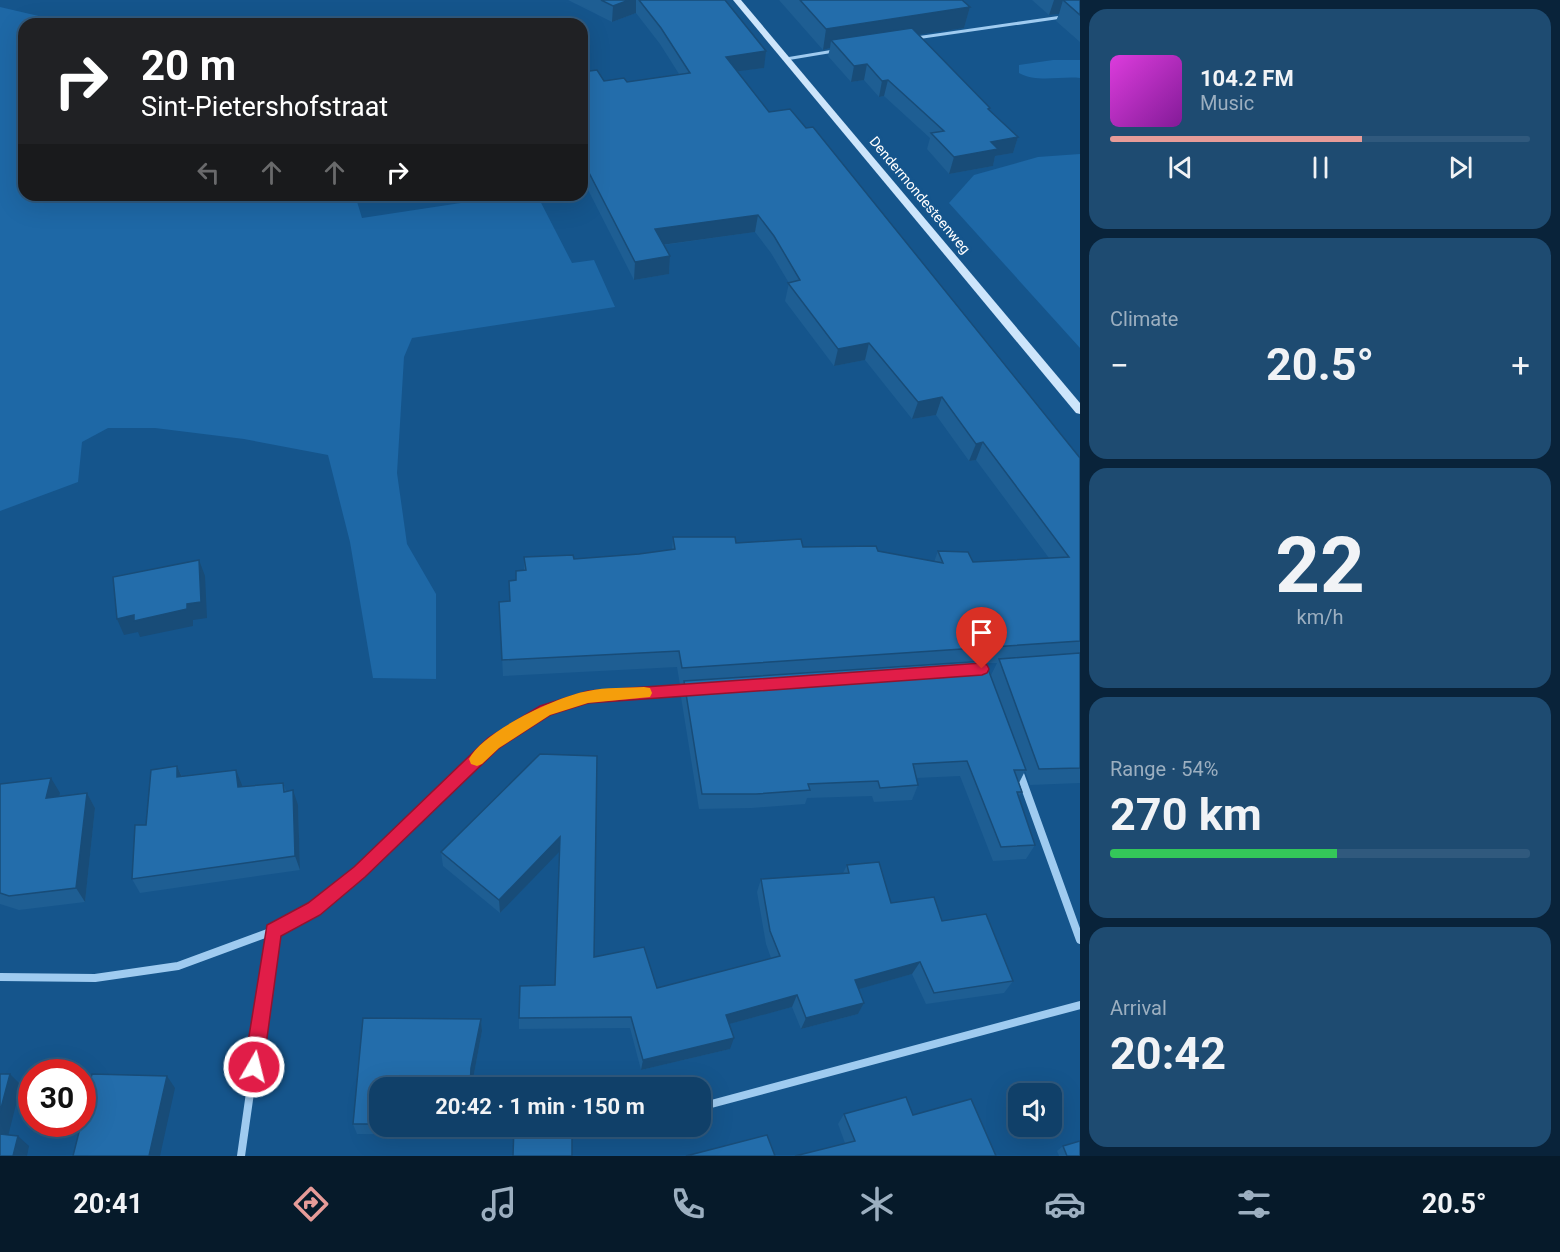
<!DOCTYPE html>
<meta charset="utf-8">
<style>
body{margin:0;font-family:Roboto,sans-serif;background:#1e4b71;color:#f1f3f6;height:100vh;display:flex;flex-direction:column;font-size:22px;white-space:nowrap}
*{box-sizing:border-box;margin:0}
p{font-size:20px;color:#9cafc0}
.icon{flex:none;width:33px;height:33px;fill:none;stroke:currentColor;stroke-width:2;stroke-linecap:round;stroke-linejoin:round}
.map{position:relative;flex:1;overflow:hidden}
.sheet{display:flex;flex-direction:column;gap:9px;padding:9px;background:#09233a;width:480px}
.sheet>*{flex:none}
.banner{position:absolute;left:18px;top:18px;width:570px;height:183px;border-radius:18px;box-shadow:0 6px 24px #0002,0 0 0 2px #30597d;background:#202124;color:#fff;overflow:hidden}
.tools{position:absolute;left:1008px;top:1083px;display:grid;gap:12px}
.tools a{display:grid;place-items:center;width:54px;height:54px;border-radius:12px;background:#104069;box-shadow:0 6px 24px #0002,0 0 0 2px #30597d;font-size:30px}
.speed{position:absolute;left:18px;top:1059px;display:flex;gap:12px;font-size:30px;font-weight:700;text-align:center}
.speed>*{display:grid;place-content:center;width:78px;height:78px;border-radius:50%;background:#104069;box-shadow:0 6px 24px #0002,0 0 0 2px #30597d;line-height:1}
.speed .limit{border:9px solid #d22;background:#fff;color:#111}
.pin{position:absolute;display:grid;place-items:center;width:51px;height:51px;color:#fff;margin:-62px -26px;border-radius:50% 50% 50% 0;rotate:-45deg;box-shadow:0 0 6px #0007}
.pin .icon{rotate:45deg}
.me{position:absolute;width:66px;margin:-33px;rotate:8deg;stroke-linejoin:round;filter:drop-shadow(0 0 4px #0008)}
.turn{display:flex;align-items:center;gap:21px;height:126px;padding:0 24px;font-size:27px}
.turn .icon{width:78px;height:78px;stroke-width:2.5}
.turn b{display:block;font-size:42px;line-height:51px}
.lanes{display:flex;align-items:center;height:57px;padding:0 24px;background:#0003;justify-content:center;gap:30px;direction:ltr}
.lanes .off{opacity:.35}
.big{font-size:45px;font-weight:700;line-height:1.1}
.sheet .tile{flex:1;display:flex;flex-direction:column;justify-content:center;gap:9px;min-width:0;padding:0 21px;border-radius:18px;background:#1e4b71}
.sheet .dial{align-items:center;gap:0}
.dial b{font-size:78px;line-height:1}
.song{display:flex;align-items:center;gap:18px}
.cover{width:72px;height:72px;border-radius:9px;background:linear-gradient(135deg,hsl(300 70% 55%),hsl(290 70% 35%))}
.played{height:6px;border-radius:3px;background:linear-gradient(90deg,#e69b98 60%,#30597d 60%)}
.keys{display:flex;justify-content:space-around;direction:ltr}
.heat{display:flex;justify-content:space-between;align-items:center;font-size:33px;direction:ltr}
.charge{height:9px;border-radius:4px;background:linear-gradient(90deg,#34c759 54%,#30597d 0)}
.trip{position:absolute;left:369px;top:1077px;width:342px;height:60px;border-radius:18px;background:#104069;box-shadow:0 6px 24px #0002,0 0 0 2px #30597d;font-weight:700;line-height:60px;text-align:center}
.tab-bar{display:flex;height:96px;justify-content:space-around;align-items:center;background:#061a2a;color:#9cafc0}
.tab-bar .icon{width:42px;height:42px}
.tab-bar .active{color:#e69b98}
.tab-bar b{font-size:27px;color:#f1f3f6}
main{display:flex;flex:1;min-height:0}
.map>svg:first-child{display:block}
.green{fill:#1e68a6}
.lines{fill:none;stroke-linecap:round;stroke-linejoin:round}
.lane{stroke:#9fcbf0;stroke-width:3}
.street{stroke:#9fcbf0;stroke-width:8}
.secondary{fill:#cde5fb;fill-rule:evenodd}
.wall{fill:#1e5e93;fill-rule:evenodd}
.shaded-wall{fill:#184c78}
.building{fill:#236dab;stroke:#184c78;stroke-width:1.5}
.route{fill:#e11d48;stroke:#92132f;stroke-width:1.5}
.slow{fill:#f59e0b}
.labels{text-anchor:middle;stroke-width:6;stroke-linejoin:round;paint-order:stroke}
.far-street-label{font-size:14px;fill:#fff;stroke:#15558c}
</style>
<main>
<div class="map">
<svg width="1080" height="1156" viewBox="0 0 1080 1156">
<rect width="100%" height="100%" fill="#15558c"/>
<!-- green -->
<g class="green">
<polygon points="0,7 73,24 24,24 24,195 355,195 362,218 513,195 537,195 572,263 594,260 615,307 412,338 404,357 397,473 407,544 436,594 436,679 373,678 350,542 328,455 244,439 155,428 108,428 82,442 78,482 0,511"/>
<path d="M 1053,60 L 1080,60 L 1080,78 C 1060,76 1037,83 1019,73 L 1019,65 Z"/>
<polygon points="1080,154 1080,348 949,203 974,175 1038,157"/>
</g>
<g class="lines">
<!-- lane -->
<g class="lane">
<polyline points="916,38 1062,17"/>
<polyline points="786,59 834,51"/>
</g>
<!-- street -->
<g class="street">
<polyline points="1019,771 1080,940"/>
<polyline points="0,977 95,978 178,966 273,931 314,909 359,872 494,743 545,711 588,697 690,690"/>
<polyline points="700,1107 1080,1005"/>
<polyline points="608,1132 629,1126"/>
<polyline points="241,1156 273,931"/>
</g>
<!-- secondary -->
<polygon class="secondary" points="733,0 741,0 1080,403 1080,414 1076,413"/>
</g>
<!-- wall -->
<g class="wall">
<path d="M 568,0 L 725,0 L 764,68 L 737,71 L 769,112 L 1080,458 L 1080,783 L 1030,785 L 1025,771 L 1019,783 L 1022,792 L 1018,797 L 1035,845 L 1026,859 L 993,861 L 960,776 L 916,778 L 918,785 L 912,800 L 874,802 L 872,796 L 807,798 L 805,804 L 752,808 L 699,809 L 681,697 L 683,684 L 680,685 L 677,667 L 503,676 L 499,602 L 510,601 L 516,580 L 524,570 L 524,557 L 574,559 L 639,554 L 672,550 L 673,537 L 736,543 L 878,551 L 934,562 L 938,551 L 973,562 L 1049,558 L 976,460 L 969,461 L 936,415 L 912,419 L 865,360 L 834,366 L 785,301 L 789,283 L 771,253 L 755,232 L 664,245 L 670,256 L 669,274 L 634,280 L 583,180 L 582,180 L 582,72 L 604,81 L 627,82 L 679,74 L 660,44 L 636,13 L 612,22 ZM 987,663 L 997,663 L 991,675 Z"/>
<polygon points="779,0 962,0 970,7 964,28 918,35 989,110 1018,137 1013,153 995,156 993,166 949,174 927,149 930,138 884,96 879,97 864,80 851,82 828,56 830,48 823,50"/>
<polygon points="1032,0 1080,0 1080,42 1056,21 1059,14 1049,15"/>
<polygon points="540,754 594,957 657,988 771,958 766,944 757,892 761,879 843,873 847,865 891,903 942,921 1013,981 1004,993 926,1004 912,974 859,989 864,1003 858,1014 801,1029 792,1007 729,1024 730,1049 641,1070 630,1028 519,1029 519,1018 555,985 559,851 500,913 443,866 441,852"/>
<polygon points="177,766 182,776 242,786 283,783 286,791 298,805 300,870 140,893 132,879 146,825"/>
<polygon points="0,784 60,793 59,796 87,793 95,808 85,902 19,910 0,904"/>
<polygon points="363,1018 481,1019 482,1031 473,1079 472,1088 380,1088 380,1126 441,1126 441,1135 357,1134 353,1124"/>
<polygon points="844,1114 913,1115 996,1156 845,1143 838,1124"/>
<polygon points="1063,1146 1080,1156 1059,1156 1057,1151"/>
</g>
<!-- shaded-wall -->
<g class="shaded-wall">
<polygon points="629,0 636,0 636,13 612,22 613,6"/>
<polygon points="1054,0 1080,0 1063,0 1059,14 1049,15"/>
<polygon points="970,7 964,28 838,47 831,40 830,48 823,50 826,29"/>
<polygon points="766,51 764,68 724,73 726,57"/>
<polygon points="867,64 864,80 851,82 854,66"/>
<polygon points="888,80 884,96 879,97 882,81"/>
<polygon points="1018,137 1013,153 995,156 993,166 949,174 954,157 991,142"/>
<polygon points="758,215 755,232 654,246 655,229"/>
<polygon points="670,256 669,274 634,280 635,262"/>
<polygon points="869,343 865,360 834,366 838,349"/>
<polygon points="942,397 936,415 912,419 918,402"/>
<polygon points="983,442 976,460 969,461 976,444"/>
<polygon points="199,560 205,576 207,618 193,620 193,626 140,637 138,632 124,635 117,619 187,604"/>
<polygon points="177,766 184,782 177,777"/>
<polygon points="236,770 242,785 244,802 238,787"/>
<polygon points="51,778 60,793 56,813 46,798"/>
<polygon points="293,790 298,805 300,870 295,856"/>
<polygon points="87,793 95,808 85,902 76,888"/>
<polygon points="560,837 560,851 500,913 499,900"/>
<polygon points="920,962 912,974 849,992 855,980"/>
<polygon points="797,995 792,1007 722,1026 726,1015"/>
<polygon points="864,1003 858,1014 801,1029 806,1018"/>
<polygon points="481,1019 482,1031 473,1079 472,1088 470,1088 471,1068"/>
<polygon points="734,1038 730,1049 641,1070 643,1060"/>
<polygon points="10,1074 21,1085 6,1144 0,1139 0,1112"/>
<polygon points="167,1076 175,1088 160,1156 149,1156"/>
<polygon points="18,1136 29,1146 27,1156 13,1156"/>
</g>
<!-- building -->
<g class="building">
<polygon points="601,0 629,0 613,6"/>
<polygon points="639,0 725,0 766,51 726,57 769,112 790,109 806,128 813,127 1080,458 1080,641 682,668 679,651 502,660 499,602 510,601 509,581 516,580 516,571 526,570 524,557 573,555 574,559 639,554 675,549 673,537 735,537 736,543 801,539 803,547 876,546 878,551 943,563 938,551 968,552 973,562 1069,557 983,442 976,444 942,397 918,402 869,343 838,349 788,283 800,280 774,236 758,215 655,229 670,256 635,262 584,163 582,162 582,72 597,70 604,81 624,78 627,82 690,73 661,28"/>
<polygon points="800,0 962,0 970,7 826,29"/>
<polygon points="1063,0 1080,0 1080,15"/>
<polygon points="912,28 990,108 988,109 1018,137 991,142 998,149 954,157 931,133 944,131 888,80 882,81 867,64 854,66 831,40"/>
<polygon points="199,560 201,602 187,604 187,609 134,621 134,615 117,619 113,577"/>
<polygon points="1080,653 1080,768 1039,769 999,659"/>
<polygon points="985,661 1026,770 1014,770 1022,792 1017,792 1035,845 1001,847 967,761 913,764 918,785 880,788 878,781 808,784 810,790 756,794 702,794 684,681"/>
<polygon points="540,754 597,756 594,957 644,947 657,988 780,956 770,931 761,879 849,873 847,865 879,862 891,903 934,897 942,921 986,914 1013,981 934,993 920,962 855,980 864,1003 806,1018 797,995 726,1015 734,1038 643,1060 631,1017 519,1018 520,986 555,985 560,837 499,900 441,852"/>
<polygon points="177,766 177,777 236,770 238,787 283,783 284,792 293,790 295,856 132,879 135,825 146,825 151,770"/>
<polygon points="51,778 46,798 87,793 76,888 9,896 0,893 0,784"/>
<polygon points="363,1018 481,1019 471,1068 470,1088 380,1088 380,1124 353,1124"/>
<polygon points="0,1074 10,1074 0,1112"/>
<polygon points="92,1074 167,1076 149,1156 73,1156 81,1124 82,1124 82,1115"/>
<polygon points="906,1097 913,1115 971,1099 996,1156 795,1156 855,1141 844,1114"/>
<polygon points="514,1126 572,1127 572,1156 513,1156"/>
<polygon points="0,1134 18,1136 13,1156 0,1156"/>
<polygon points="767,1135 775,1156 686,1156"/>
<polygon points="1080,1141 1080,1156 1067,1156 1063,1146"/>
</g>
<!-- route -->
<polygon class="route" points="982,663 987,665 989,669 987,673 982,675 588,703 550,715 499,748 365,877 320,915 281,936 263,1067 260,1074 254,1076 247,1074 244,1067 267,925 308,903 354,867 488,738 540,706 588,691"/>
<!-- slow -->
<path class="slow" d="M 644,687 L 650,688 L 652,693 L 650,697 L 588,703 L 550,715 L 499,748 L 482,764 L 477,766 L 471,764 L 469,759 C 483,731 558,696 588,691 C 606,687 626,688 644,687 Z"/>
<g class="labels">
<!-- far-street labels -->
<g class="far-street-label">
<text transform="translate(920 195) rotate(50)" y="5">Dendermondesteenweg</text>
</g>
</g>
</svg>
<div class="tools">
<a><svg class="icon" aria-label="sound" viewBox="0 0 24 24"><path d="M4 9h4l5-4v14l-5-4H4zM17 9q2 3 0 6"/></svg></a>
</div>
<div class="speed"><div class="limit">30</div></div>
<div class="pin" style="left:982px;top:669px;background:#d93025"><svg class="icon" aria-label="arrive" viewBox="0 0 24 24"><path d="M6 21V4h12l-3 4 3 4H6"/></svg></div>
<svg class="me" style="left:254px;top:1067px" viewBox="-20 -20 40 40"><circle r="17" fill="#e11d48" stroke="#fff" stroke-width="3"/><path d="M0-11L8 9 0 5-8 9z" fill="#fff"/></svg>
<div class="trip">20:42 · 1 min · 150 m</div>
<div class="banner">
<div class="turn"><svg class="icon" aria-label="right" viewBox="0 0 24 24"><path d="M7 20v-9h11M14 6l5 5-5 5"/></svg><div><b>20 m</b>Sint-Pietershofstraat</div></div>
<div class="lanes"><svg class="icon off" aria-label="left" viewBox="0 0 24 24"><path d="M17 20v-9H6M10 6l-5 5 5 5"/></svg><svg class="icon off" aria-label="ahead" viewBox="0 0 24 24"><path d="M12 20V5M6 11l6-6 6 6"/></svg><svg class="icon off" aria-label="ahead" viewBox="0 0 24 24"><path d="M12 20V5M6 11l6-6 6 6"/></svg><svg class="icon" aria-label="right" viewBox="0 0 24 24"><path d="M7 20v-9h11M14 6l5 5-5 5"/></svg></div>
</div>
</div>
<section class="sheet">
<div class="tile">
<div class="song"><i class="cover"></i><div><b>104.2 FM</b><p>Music</p></div></div>
<div class="played"></div>
<div class="keys"><svg class="icon" aria-label="previous" viewBox="0 0 24 24"><path d="M18 5L8 12l10 7zM5 5v14"/></svg><svg class="icon" aria-label="pause" viewBox="0 0 24 24"><path d="M8 5v14M16 5v14"/></svg><svg class="icon" aria-label="next" viewBox="0 0 24 24"><path d="M6 5l10 7-10 7zM19 5v14"/></svg></div>
</div>
<div class="tile"><p>Climate</p>
<div class="heat"><a>−</a><b class="big">20.5°</b><a>+</a></div>
</div>
<div class="tile dial"><b>22</b><p>km/h</p></div>
<div class="tile"><p>Range · 54%</p><b class="big">270 km</b><div class="charge"></div></div>
<div class="tile"><p>Arrival</p><b class="big">20:42</b></div>
</section>
</main>
<nav class="tab-bar">
<b>20:41</b>
<svg class="icon active" aria-label="directions" viewBox="0 0 24 24"><path d="M12 3l9 9-9 9-9-9zM9 14v-3h6M13 9l2 2-2 2"/></svg>
<svg class="icon" aria-label="music" viewBox="0 0 24 24"><path d="M9 18V5l10-2v13"/><circle cx="6" cy="18" r="3"/><circle cx="16" cy="16" r="3"/></svg>
<svg class="icon" aria-label="phone" viewBox="0 0 24 24"><path d="M5 4h4l2 5-3 2q2 4 5 5l2-3 5 2v4C11 20 4 13 5 4z"/></svg>
<svg class="icon" aria-label="climate" viewBox="0 0 24 24"><path d="M12 3v18M4 7l16 10M4 17L20 7"/></svg>
<svg class="icon" aria-label="car" viewBox="0 0 24 24"><path d="M5 17H2v-5l4-1 3-4h7l3 4 3 1v5h-3M9 17h6M6 11h13"/><circle cx="7" cy="17" r="2"/><circle cx="17" cy="17" r="2"/></svg>
<svg class="icon" aria-label="filters" viewBox="0 0 24 24"><path d="M4 7h16M4 17h16"/><circle cx="9" cy="7" r="2"/><circle cx="15" cy="17" r="2"/></svg>
<b>20.5°</b>
</nav>
